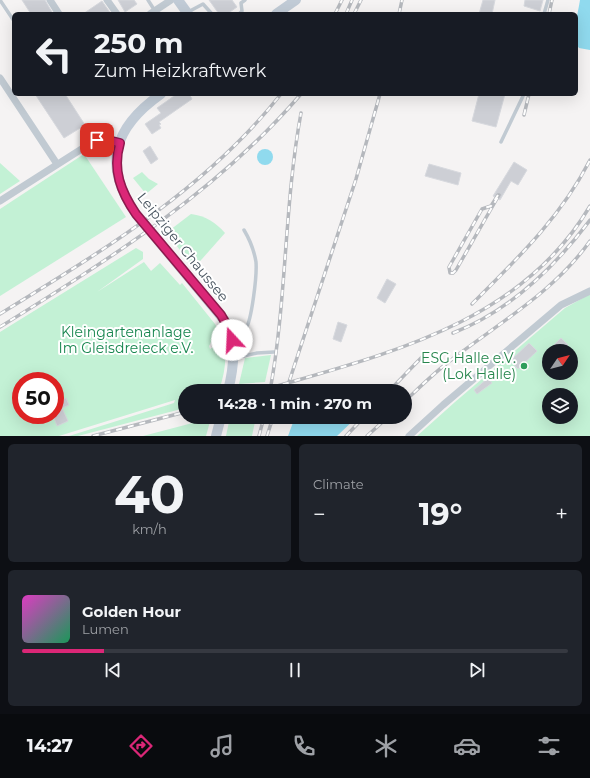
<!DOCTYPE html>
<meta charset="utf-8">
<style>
body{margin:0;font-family:Montserrat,sans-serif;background:#20242c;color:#f1f3f6;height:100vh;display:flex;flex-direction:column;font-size:15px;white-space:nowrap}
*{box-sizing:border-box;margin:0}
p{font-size:13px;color:#9ea1a6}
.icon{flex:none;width:22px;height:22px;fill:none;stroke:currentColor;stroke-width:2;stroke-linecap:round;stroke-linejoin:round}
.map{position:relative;height:436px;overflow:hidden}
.panel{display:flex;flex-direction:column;gap:8px;padding:8px;background:#0d0f14;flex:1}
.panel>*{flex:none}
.banner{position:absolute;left:12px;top:12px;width:566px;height:84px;border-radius:6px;box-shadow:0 4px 16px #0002;background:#171b24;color:#f1f3f6;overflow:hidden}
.needle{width:26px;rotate:55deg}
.tools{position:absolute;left:542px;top:344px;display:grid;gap:8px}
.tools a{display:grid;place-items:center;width:36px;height:36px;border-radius:50%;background:#171b24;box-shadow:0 4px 16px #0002;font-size:20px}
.speed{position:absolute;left:12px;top:372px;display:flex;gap:8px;font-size:20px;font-weight:700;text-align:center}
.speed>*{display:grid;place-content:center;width:52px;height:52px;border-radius:50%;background:#171b24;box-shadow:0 4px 16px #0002;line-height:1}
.speed .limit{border:6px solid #d22;background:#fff;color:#111}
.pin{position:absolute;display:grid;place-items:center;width:34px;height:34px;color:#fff;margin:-17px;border-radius:8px;box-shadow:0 2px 6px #0006}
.me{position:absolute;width:44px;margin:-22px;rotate:340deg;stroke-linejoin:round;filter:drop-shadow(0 0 3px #0008)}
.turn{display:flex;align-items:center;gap:14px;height:84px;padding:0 16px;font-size:18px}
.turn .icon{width:52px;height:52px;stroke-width:2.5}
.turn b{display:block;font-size:28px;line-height:34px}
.big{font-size:30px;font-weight:700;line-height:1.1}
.panel .tile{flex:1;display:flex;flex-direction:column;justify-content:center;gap:6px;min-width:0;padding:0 14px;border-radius:6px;background:#20242c}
.panel .dial{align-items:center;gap:0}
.dial b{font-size:52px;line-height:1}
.song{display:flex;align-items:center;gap:12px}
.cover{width:48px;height:48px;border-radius:6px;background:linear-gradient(135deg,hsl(310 70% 55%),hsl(150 70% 35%))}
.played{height:4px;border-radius:2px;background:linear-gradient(90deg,#db2777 15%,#363941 15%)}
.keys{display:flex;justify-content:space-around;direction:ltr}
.heat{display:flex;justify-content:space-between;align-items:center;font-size:22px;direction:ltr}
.panel .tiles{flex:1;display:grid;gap:8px;grid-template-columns:1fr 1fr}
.tile:last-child{grid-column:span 2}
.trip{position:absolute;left:178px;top:384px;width:234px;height:40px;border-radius:20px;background:#171b24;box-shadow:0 4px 16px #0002;font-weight:700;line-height:40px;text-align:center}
.menu{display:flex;height:64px;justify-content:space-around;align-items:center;background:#090b0e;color:#9ea1a6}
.menu .icon{width:28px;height:28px}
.menu .active{color:#db2777}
.menu b{font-size:18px;color:#f1f3f6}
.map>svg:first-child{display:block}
.green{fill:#c3f1d5;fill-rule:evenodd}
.water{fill:#90daee}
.building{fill:#cdcfd5;stroke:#d7d9de}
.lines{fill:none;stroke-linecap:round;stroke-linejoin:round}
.lane{stroke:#c1cad2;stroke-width:3.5}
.street{stroke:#c1cad2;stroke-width:7}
.secondary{stroke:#c1cbd6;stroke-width:10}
.rail-casing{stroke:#b5b8bd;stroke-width:3.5}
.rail{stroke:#fff;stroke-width:2;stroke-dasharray:6;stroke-linecap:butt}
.route-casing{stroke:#8e194d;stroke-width:10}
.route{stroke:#db2777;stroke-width:7}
.leisure-dot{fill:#2e9e5b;stroke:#fff;stroke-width:1.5}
.labels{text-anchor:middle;stroke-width:4;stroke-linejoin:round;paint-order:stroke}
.street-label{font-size:14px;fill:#4a5661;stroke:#fff}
.park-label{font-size:14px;fill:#17864f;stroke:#fff}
.leisure-label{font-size:14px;fill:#27864d;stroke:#fff;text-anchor:end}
</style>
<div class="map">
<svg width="590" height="436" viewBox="0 0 590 436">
<rect width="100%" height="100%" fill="#f5f3f3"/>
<!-- green -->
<g class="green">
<polygon points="84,154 126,217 0,296 0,209"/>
<polygon points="0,163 20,181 0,194"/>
<polygon points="142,172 149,179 158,184 146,194 133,178"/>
<path d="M 191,214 C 206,216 215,222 225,233 L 194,268 L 169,236 L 170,230 Z"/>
<path d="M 136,248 L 143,252 L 143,259 L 97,292 L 144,262 L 151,271 L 160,263 L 180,285 L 182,283 L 215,324 L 218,330 L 209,346 L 210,349 L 224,340 C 227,357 225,374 219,390 L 185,391 L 185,408 L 78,436 L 69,436 L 174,403 L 175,400 L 59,436 L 0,436 L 0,332 ZM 21,381 L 55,381 L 55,415 L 21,415 Z"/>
<path d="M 590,294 L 590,436 L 417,436 L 455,402 L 565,308 ZM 549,351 L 571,351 L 571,373 L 549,373 ZM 549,395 L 571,395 L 571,417 L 549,417 Z"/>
<polygon points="271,355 265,382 239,384 245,358"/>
<polygon points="230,417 256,417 252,436 226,436"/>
<polygon points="211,418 206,436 143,436 204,420"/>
</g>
<!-- water -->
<g class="water">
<path d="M 580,0 L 590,0 L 590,50 L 579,48 C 571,38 578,13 580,0 Z"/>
<circle cx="265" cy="157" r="8"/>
<polygon points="295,417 357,417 337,436 288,436"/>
</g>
<!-- building -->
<g class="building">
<polygon points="22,0 45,0 53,14 31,14"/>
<polygon points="118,0 134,0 137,4 125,12"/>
<polygon points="209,0 232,0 237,7 227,14 219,14"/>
<polygon points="483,0 495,0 492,14 479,14"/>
<polygon points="525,0 543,0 540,11 524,6"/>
<polygon points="102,1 111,14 83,14"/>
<polygon points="35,94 65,94 85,125 64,138"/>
<polygon points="177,94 189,94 192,99 159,122 161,124 159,125 161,128 152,134 145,124 161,113 157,108"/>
<polygon points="479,94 505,94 496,127 472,121"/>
<polygon points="150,146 158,159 151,164 143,151"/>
<polygon points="514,162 527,170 518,185 511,181 500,200 493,196"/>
<polygon points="429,164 461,173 458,185 425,176"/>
<polygon points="387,279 396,284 385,303 377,298"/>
<polygon points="338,322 347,325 341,342 333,339"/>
<polygon points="561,338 568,345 563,351 548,351"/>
<polygon points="529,343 537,351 518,369 510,361"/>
<polygon points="488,378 492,383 477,394 474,390"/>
<polygon points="55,392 59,401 66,398 69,405 62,408 68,421 57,426 53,415 55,415"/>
</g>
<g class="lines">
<!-- lane -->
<g class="lane">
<polyline points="0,0 14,21"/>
<polyline points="148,0 155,11"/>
<polyline points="188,12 203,4 212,14"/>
<polyline points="239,14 242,11 241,3 245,0"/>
<polyline points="544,14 548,0"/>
<polyline points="501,142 524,94"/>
<path d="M 233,340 C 238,338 243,336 245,331 C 252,320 257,275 256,262 C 254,250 250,240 244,230"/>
<polyline points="235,358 257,353 274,352"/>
</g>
<!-- street -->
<g class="street">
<polyline points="50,0 59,14"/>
<polyline points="107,0 117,14"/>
<polyline points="150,14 171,0"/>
<polyline points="0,78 57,164"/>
<polyline points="0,201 91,143 104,139 120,143"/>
<polyline points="409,436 443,405 561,305 590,291"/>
</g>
<!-- secondary -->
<g class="secondary">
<polyline points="178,0 188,14"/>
<polyline points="276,14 296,0"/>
<path d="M 161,94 C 113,128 102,165 136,214 L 225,321 C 237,344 234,366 228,391"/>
<polyline points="216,436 221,417"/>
</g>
<defs>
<g id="rail">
<polyline points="335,14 342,0"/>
<polyline points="346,14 352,0"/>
<polyline points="354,14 361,0"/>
<polyline points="399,14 402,0"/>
<polyline points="549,14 552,0"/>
<polyline points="524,115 529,94"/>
<polyline points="498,195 491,206 482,209 449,267 450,273 453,273 456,270 499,195"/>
<path d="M 472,304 C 517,259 561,217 590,160"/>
<path d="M 0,314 C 102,251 206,189 281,94"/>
<path d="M 0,327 C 108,260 217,192 301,94"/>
<path d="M 453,333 C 510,311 554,268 590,220"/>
<path d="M 260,391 C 382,355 520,325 590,206"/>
<path d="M 270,391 C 287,299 284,205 301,113"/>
<polyline points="286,391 356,179 380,94"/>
<polyline points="389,391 422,357"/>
<path d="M 405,401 C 420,387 435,372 451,360 C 499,323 554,292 590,241"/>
<polyline points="93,436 185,412"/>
<polyline points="259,436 264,417"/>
<polyline points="267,436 273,417"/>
<polyline points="346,436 364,417"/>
<polyline points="367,436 388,417"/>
</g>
</defs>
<!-- rail casing -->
<use href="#rail" class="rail-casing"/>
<!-- rail -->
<use href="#rail" class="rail"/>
</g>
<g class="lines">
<defs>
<path id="route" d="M 97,140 L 108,140 L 120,143 C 112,170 121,192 136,214 L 221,315 L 228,327 L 232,340"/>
</defs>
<!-- route casing -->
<use href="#route" class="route-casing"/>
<!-- route -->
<use href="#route" class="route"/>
</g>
<!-- markers -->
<circle class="leisure-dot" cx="524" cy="366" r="4"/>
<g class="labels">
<!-- street labels -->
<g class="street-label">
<text transform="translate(183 247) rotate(51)" y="5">Leipziger Chaussee</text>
</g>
<!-- park labels -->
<g class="park-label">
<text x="126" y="337">Kleingartenanlage<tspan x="126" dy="16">Im Gleisdreieck e.V.</tspan></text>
</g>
<!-- leisure labels -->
<g class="leisure-label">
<text x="516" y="363">ESG Halle e.V.<tspan x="516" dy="16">(Lok Halle)</tspan></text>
</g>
</g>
</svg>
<div class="tools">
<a><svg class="needle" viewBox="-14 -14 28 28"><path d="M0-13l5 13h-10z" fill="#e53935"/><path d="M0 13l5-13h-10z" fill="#9ea1a6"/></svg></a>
<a><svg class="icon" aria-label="layers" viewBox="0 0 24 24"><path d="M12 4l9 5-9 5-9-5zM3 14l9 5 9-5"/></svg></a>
</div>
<div class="speed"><div class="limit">50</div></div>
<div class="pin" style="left:97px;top:140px;background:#d93025"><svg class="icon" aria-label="arrive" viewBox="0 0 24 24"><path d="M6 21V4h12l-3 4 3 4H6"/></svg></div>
<svg class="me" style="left:232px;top:340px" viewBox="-20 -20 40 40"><circle r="19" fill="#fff"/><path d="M0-13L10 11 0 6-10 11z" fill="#db2777"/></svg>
<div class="trip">14:28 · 1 min · 270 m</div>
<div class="banner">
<div class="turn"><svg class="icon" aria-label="left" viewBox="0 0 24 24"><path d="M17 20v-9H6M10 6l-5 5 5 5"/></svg><div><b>250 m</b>Zum Heizkraftwerk</div></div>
</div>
</div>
<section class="panel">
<div class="tiles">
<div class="tile dial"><b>40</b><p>km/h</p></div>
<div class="tile"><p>Climate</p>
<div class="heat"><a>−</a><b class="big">19°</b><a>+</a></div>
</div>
<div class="tile">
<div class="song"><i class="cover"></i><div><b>Golden Hour</b><p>Lumen</p></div></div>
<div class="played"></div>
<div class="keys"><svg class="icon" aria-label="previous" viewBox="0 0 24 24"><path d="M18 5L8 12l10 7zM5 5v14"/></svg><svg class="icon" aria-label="pause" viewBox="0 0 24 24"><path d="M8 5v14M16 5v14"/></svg><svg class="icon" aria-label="next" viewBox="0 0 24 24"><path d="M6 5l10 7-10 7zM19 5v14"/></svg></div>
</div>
</div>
</section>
<nav class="menu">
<b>14:27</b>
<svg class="icon active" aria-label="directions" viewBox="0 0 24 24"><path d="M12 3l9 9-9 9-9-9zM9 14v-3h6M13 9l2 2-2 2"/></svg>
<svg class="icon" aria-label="music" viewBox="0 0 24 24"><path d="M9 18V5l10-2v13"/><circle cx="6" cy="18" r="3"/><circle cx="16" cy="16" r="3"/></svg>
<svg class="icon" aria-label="phone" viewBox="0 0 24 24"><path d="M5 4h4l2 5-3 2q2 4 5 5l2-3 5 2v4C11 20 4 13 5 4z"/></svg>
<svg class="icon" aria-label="climate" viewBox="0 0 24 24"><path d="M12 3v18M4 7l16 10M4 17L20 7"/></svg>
<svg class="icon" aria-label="car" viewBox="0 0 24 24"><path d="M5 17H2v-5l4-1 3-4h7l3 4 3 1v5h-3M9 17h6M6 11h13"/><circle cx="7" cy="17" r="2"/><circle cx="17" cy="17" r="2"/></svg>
<svg class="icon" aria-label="filters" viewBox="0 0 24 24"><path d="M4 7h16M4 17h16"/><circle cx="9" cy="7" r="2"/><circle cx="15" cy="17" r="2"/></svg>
</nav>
